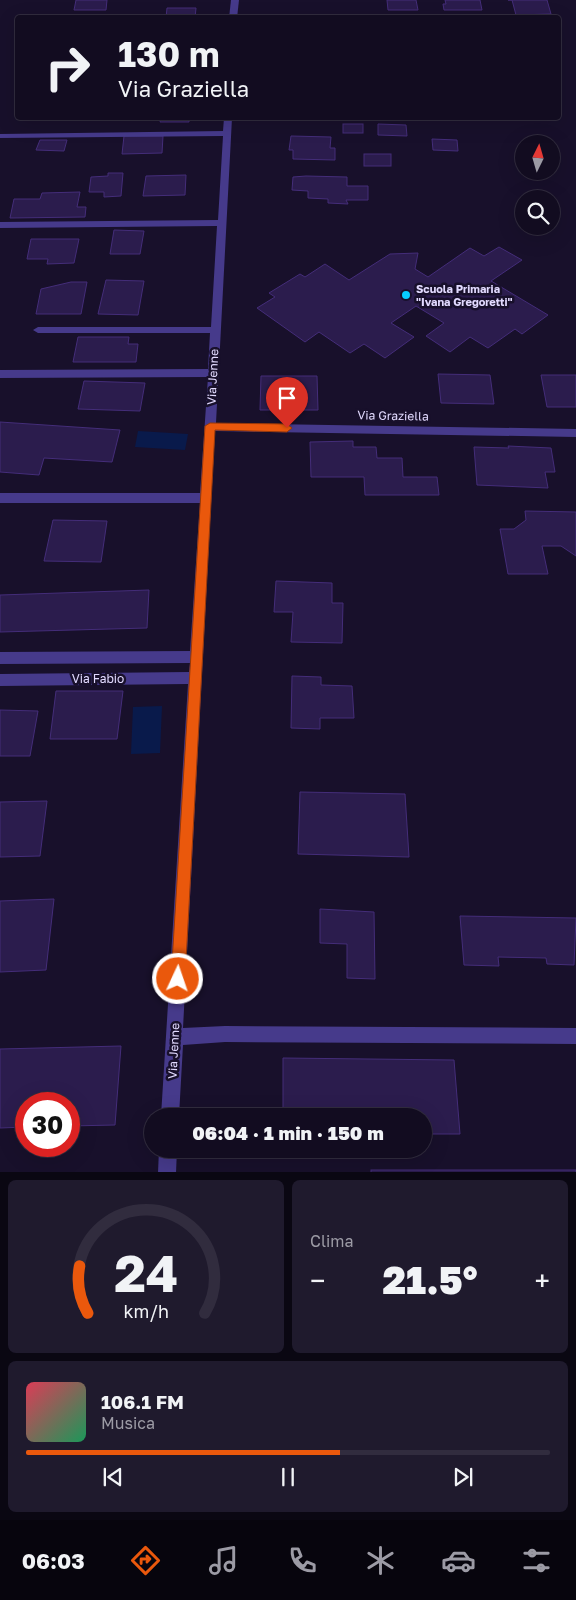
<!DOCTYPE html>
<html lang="it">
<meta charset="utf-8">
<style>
body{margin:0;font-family:"Golos Text",sans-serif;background:#1f1a2d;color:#f1f3f6;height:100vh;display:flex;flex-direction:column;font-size:19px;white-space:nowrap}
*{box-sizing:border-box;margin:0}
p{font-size:16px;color:#9c9ba5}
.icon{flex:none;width:28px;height:28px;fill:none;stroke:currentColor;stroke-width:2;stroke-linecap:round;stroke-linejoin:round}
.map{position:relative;height:1172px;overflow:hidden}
.side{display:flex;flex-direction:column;gap:8px;padding:8px;background:#0a0712;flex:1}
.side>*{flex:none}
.banner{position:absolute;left:15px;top:15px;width:546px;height:105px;border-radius:5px;box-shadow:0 5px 20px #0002,0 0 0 1px #312c3e;background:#120c20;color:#f1f3f6;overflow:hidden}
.needle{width:32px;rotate:5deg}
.tools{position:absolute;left:515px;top:135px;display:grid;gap:10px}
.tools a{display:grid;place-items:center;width:45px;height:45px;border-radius:50%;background:#120c20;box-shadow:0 5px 20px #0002,0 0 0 1px #312c3e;font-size:25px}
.speed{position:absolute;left:15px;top:1092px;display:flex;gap:10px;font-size:25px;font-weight:700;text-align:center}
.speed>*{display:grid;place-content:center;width:65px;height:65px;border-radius:50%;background:#120c20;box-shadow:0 5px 20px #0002,0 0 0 1px #312c3e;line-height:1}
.speed .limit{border:8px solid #d22;background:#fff;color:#111}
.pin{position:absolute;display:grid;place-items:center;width:42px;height:42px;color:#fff;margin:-51px -21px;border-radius:50% 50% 50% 0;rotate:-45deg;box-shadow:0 0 5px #0007}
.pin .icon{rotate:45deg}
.me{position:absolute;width:55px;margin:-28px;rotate:3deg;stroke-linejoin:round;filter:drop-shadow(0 0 4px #0008)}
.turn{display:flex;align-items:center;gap:18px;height:105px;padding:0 20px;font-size:22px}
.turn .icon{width:65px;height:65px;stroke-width:2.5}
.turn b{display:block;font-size:35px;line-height:42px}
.big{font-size:38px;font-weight:800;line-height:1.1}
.side .widget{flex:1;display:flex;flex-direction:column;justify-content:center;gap:8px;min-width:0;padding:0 18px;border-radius:8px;background:#1f1a2d}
.side .dial{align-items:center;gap:0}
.dial svg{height:130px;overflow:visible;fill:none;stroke:#312c3e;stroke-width:7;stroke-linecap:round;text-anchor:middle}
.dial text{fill:#f1f3f6;stroke:none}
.song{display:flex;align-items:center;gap:15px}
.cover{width:60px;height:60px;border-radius:8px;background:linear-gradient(135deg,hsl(350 70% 55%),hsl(150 70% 35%))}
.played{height:5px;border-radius:2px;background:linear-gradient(90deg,#ea580c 60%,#312c3e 60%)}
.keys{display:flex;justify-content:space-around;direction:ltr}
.heat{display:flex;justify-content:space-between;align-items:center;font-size:28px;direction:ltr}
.side .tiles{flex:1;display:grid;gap:8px;grid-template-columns:1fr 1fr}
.widget:last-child{grid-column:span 2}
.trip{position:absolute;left:144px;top:1108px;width:288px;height:50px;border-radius:25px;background:#120c20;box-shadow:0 5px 20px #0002,0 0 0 1px #312c3e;font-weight:800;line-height:50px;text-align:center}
.dock{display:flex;height:80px;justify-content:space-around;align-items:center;background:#07050d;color:#9c9ba5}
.dock .icon{width:35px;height:35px}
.dock .current{color:#ea580c}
.dock b{font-size:22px;color:#f1f3f6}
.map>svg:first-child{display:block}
.water{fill:#091a4b}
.building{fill:#2b1c4d;stroke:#442d79}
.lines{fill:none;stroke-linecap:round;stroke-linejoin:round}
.minor{fill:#463a8b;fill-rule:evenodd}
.route{fill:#ea580c;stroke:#983908}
.poi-dot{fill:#06ccff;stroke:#18102b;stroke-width:2}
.labels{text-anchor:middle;stroke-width:5;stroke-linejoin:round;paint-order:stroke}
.far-poi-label{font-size:11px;font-weight:bold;fill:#e2daff;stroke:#18102b;text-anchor:start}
.street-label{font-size:12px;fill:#e2daff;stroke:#18102b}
</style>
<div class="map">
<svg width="576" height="1173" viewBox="0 0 576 1173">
<rect width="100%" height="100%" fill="#18102b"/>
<!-- water -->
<g class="water">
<polygon points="138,431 188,434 185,450 135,447"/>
<polygon points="162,706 160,753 131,754 133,707"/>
</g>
<!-- building -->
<g class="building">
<polygon points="76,0 107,0 106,10 74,10"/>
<polygon points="387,0 416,0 418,10 388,10"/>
<polygon points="445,0 480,0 482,10 444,10 443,4 446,4"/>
<polygon points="508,0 547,0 551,14 516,15 512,0"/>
<polygon points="167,8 196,8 195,18 166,18"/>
<polygon points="161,118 189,118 189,122 160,122"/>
<rect x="343" y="124" width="20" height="9"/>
<polygon points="378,124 406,125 407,136 378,135"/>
<polygon points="124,136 163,136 162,153 122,154"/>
<polygon points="291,136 331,137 330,148 335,148 335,160 293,159 293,150 289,150"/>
<polygon points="432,139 457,140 458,151 433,150"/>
<polygon points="40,140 67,140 64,151 36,150"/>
<rect x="364" y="154" width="27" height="12"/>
<polygon points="108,173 123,173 121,196 104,197 104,192 89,192 91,177 108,176"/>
<polygon points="186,175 185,195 143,196 146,176"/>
<polygon points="306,176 347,177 347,186 368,186 368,200 346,200 348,204 328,203 328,199 308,198 308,191 292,190 293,177"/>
<polygon points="80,192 77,207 86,207 85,217 10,218 14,199 40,199 42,193"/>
<polygon points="114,230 144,231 140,254 110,254"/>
<polygon points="31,239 79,239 74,263 47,264 48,259 27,259"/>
<polygon points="499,247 522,260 491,281 548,315 522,334 515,329 488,348 470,337 450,352 426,336 444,323 416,306 391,323 414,337 385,358 364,344 350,353 319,332 305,342 257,308 275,297 269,293 300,274 305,277 325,264 349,280 390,254 418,253 415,269 428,277 470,248 484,256"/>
<polygon points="106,280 144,281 138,315 98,314"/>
<polygon points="71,282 87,282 81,314 36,314 41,289"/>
<polygon points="78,337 129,337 128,344 138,344 136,362 73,362"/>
<polygon points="438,374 490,375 494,404 441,403"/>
<polygon points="541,375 576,375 576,407 547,407"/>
<polygon points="261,376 317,376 318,410 260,410"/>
<polygon points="84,381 145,383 140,411 78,409"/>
<polygon points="0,422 120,430 112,462 44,458 39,475 0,472"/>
<polygon points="353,441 353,447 376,447 377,458 402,458 403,477 437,477 439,495 365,495 364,477 311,477 310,442"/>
<polygon points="508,446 551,448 555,472 545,472 548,488 477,485 474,447 509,448"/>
<polygon points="525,511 576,512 576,556 561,546 542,546 548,574 508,574 500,529 514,529 526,520"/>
<polygon points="53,520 107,521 101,562 44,561"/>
<polygon points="276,581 332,583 332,603 343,603 342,643 291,642 293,612 274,612"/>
<polygon points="149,590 147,628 0,632 0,595"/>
<polygon points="292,676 321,677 321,685 352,686 354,718 320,718 320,729 291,728"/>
<polygon points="56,691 123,691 117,739 50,739"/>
<polygon points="0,710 38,711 30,756 0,756"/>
<polygon points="300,792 405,794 409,857 298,854"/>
<polygon points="47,801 40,856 0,857 0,802"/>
<polygon points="54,899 46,970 0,972 0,901"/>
<polygon points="320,909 374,912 375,979 347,978 347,944 320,943"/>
<polygon points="460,916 576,918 574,965 547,964 546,958 498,957 499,966 464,965"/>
<polygon points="121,1046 115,1125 69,1126 69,1104 26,1104 26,1127 0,1128 0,1049"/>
<polygon points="283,1058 454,1060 460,1134 422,1134 422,1116 283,1116"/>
<rect x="371" y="1170" width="205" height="3"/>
</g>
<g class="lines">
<!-- minor -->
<g class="minor">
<polygon points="231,0 239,0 237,18 229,18"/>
<polygon points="224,118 232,118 216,423 576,429 576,437 215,431 183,1028 225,1026 576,1028 576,1044 225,1042 183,1045 179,1116 161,1116 188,684 0,686 0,674 189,672 190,663 0,664 0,652 190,651 200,503 0,503 0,493 200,493 208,377 0,378 0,370 208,369 210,333 38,333 33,330 38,327 211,327 217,226 0,228 0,222 218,220 223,136 0,138 0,134 223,131"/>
<polygon points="159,1149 177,1149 176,1173 158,1173"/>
</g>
</g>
<!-- route -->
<polygon class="route" points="210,423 287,424 292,428 287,432 215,430 185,979 183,984 178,986 173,984 171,979 205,426"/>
<!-- markers -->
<circle class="poi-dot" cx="406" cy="295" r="5"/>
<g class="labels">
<!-- far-poi labels -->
<g class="far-poi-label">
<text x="416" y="293">Scuola Primaria<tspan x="416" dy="13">"Ivana Gregoretti"</tspan></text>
</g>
<!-- street labels -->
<g class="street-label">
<text transform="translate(213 377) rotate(-87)" y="4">Via Jenne</text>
<text transform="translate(393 416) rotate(1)" y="4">Via Graziella</text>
<text x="98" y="683">Via Fabio</text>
<text transform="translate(174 1051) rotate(-87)" y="4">Via Jenne</text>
</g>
</g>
</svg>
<div class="tools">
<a><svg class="needle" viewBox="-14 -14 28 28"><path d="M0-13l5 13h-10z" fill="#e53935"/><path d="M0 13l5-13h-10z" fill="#9c9ba5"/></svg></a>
<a><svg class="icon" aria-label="search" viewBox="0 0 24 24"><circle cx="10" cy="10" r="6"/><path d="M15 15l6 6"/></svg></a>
</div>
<div class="speed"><div class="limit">30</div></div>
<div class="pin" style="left:287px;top:428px;background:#d93025"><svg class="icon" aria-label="arrive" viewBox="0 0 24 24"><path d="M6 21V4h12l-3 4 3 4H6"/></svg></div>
<svg class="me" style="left:178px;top:979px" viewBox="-20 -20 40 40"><circle r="17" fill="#ea580c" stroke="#fff" stroke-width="3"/><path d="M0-11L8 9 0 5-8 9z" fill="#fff"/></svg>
<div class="trip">06:04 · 1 min · 150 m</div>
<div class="banner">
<div class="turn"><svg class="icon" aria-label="right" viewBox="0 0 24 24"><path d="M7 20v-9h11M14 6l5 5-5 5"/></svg><div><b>130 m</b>Via Graziella</div></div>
</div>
</div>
<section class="side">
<div class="tiles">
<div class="widget dial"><svg viewBox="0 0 100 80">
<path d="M14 69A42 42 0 1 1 86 69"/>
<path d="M14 69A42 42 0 0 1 9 40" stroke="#ea580c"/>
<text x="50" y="56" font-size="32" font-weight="700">24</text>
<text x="50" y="72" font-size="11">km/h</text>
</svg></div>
<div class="widget"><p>Clima</p>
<div class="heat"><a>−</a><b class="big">21.5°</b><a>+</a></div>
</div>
<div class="widget">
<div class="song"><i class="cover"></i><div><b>106.1 FM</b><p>Musica</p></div></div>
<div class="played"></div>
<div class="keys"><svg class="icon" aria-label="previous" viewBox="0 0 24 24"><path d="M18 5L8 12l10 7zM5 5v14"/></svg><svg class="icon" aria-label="pause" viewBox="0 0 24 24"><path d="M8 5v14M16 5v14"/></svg><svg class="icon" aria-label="next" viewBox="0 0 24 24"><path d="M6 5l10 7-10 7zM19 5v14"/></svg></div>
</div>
</div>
</section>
<nav class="dock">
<b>06:03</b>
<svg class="icon current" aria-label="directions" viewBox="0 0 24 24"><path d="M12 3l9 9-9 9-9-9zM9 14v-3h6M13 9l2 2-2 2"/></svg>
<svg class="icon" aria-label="music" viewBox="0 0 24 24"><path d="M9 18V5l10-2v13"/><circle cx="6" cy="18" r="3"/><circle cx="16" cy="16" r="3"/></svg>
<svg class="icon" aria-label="phone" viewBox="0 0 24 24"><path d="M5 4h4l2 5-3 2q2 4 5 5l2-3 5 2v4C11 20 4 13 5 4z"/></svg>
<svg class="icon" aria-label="climate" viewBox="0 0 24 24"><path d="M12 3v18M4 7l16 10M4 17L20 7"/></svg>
<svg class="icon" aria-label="car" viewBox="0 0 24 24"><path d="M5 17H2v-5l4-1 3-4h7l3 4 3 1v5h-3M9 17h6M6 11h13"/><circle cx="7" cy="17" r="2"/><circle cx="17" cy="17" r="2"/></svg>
<svg class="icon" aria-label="filters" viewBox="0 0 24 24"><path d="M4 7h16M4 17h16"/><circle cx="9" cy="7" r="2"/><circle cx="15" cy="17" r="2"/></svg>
</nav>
